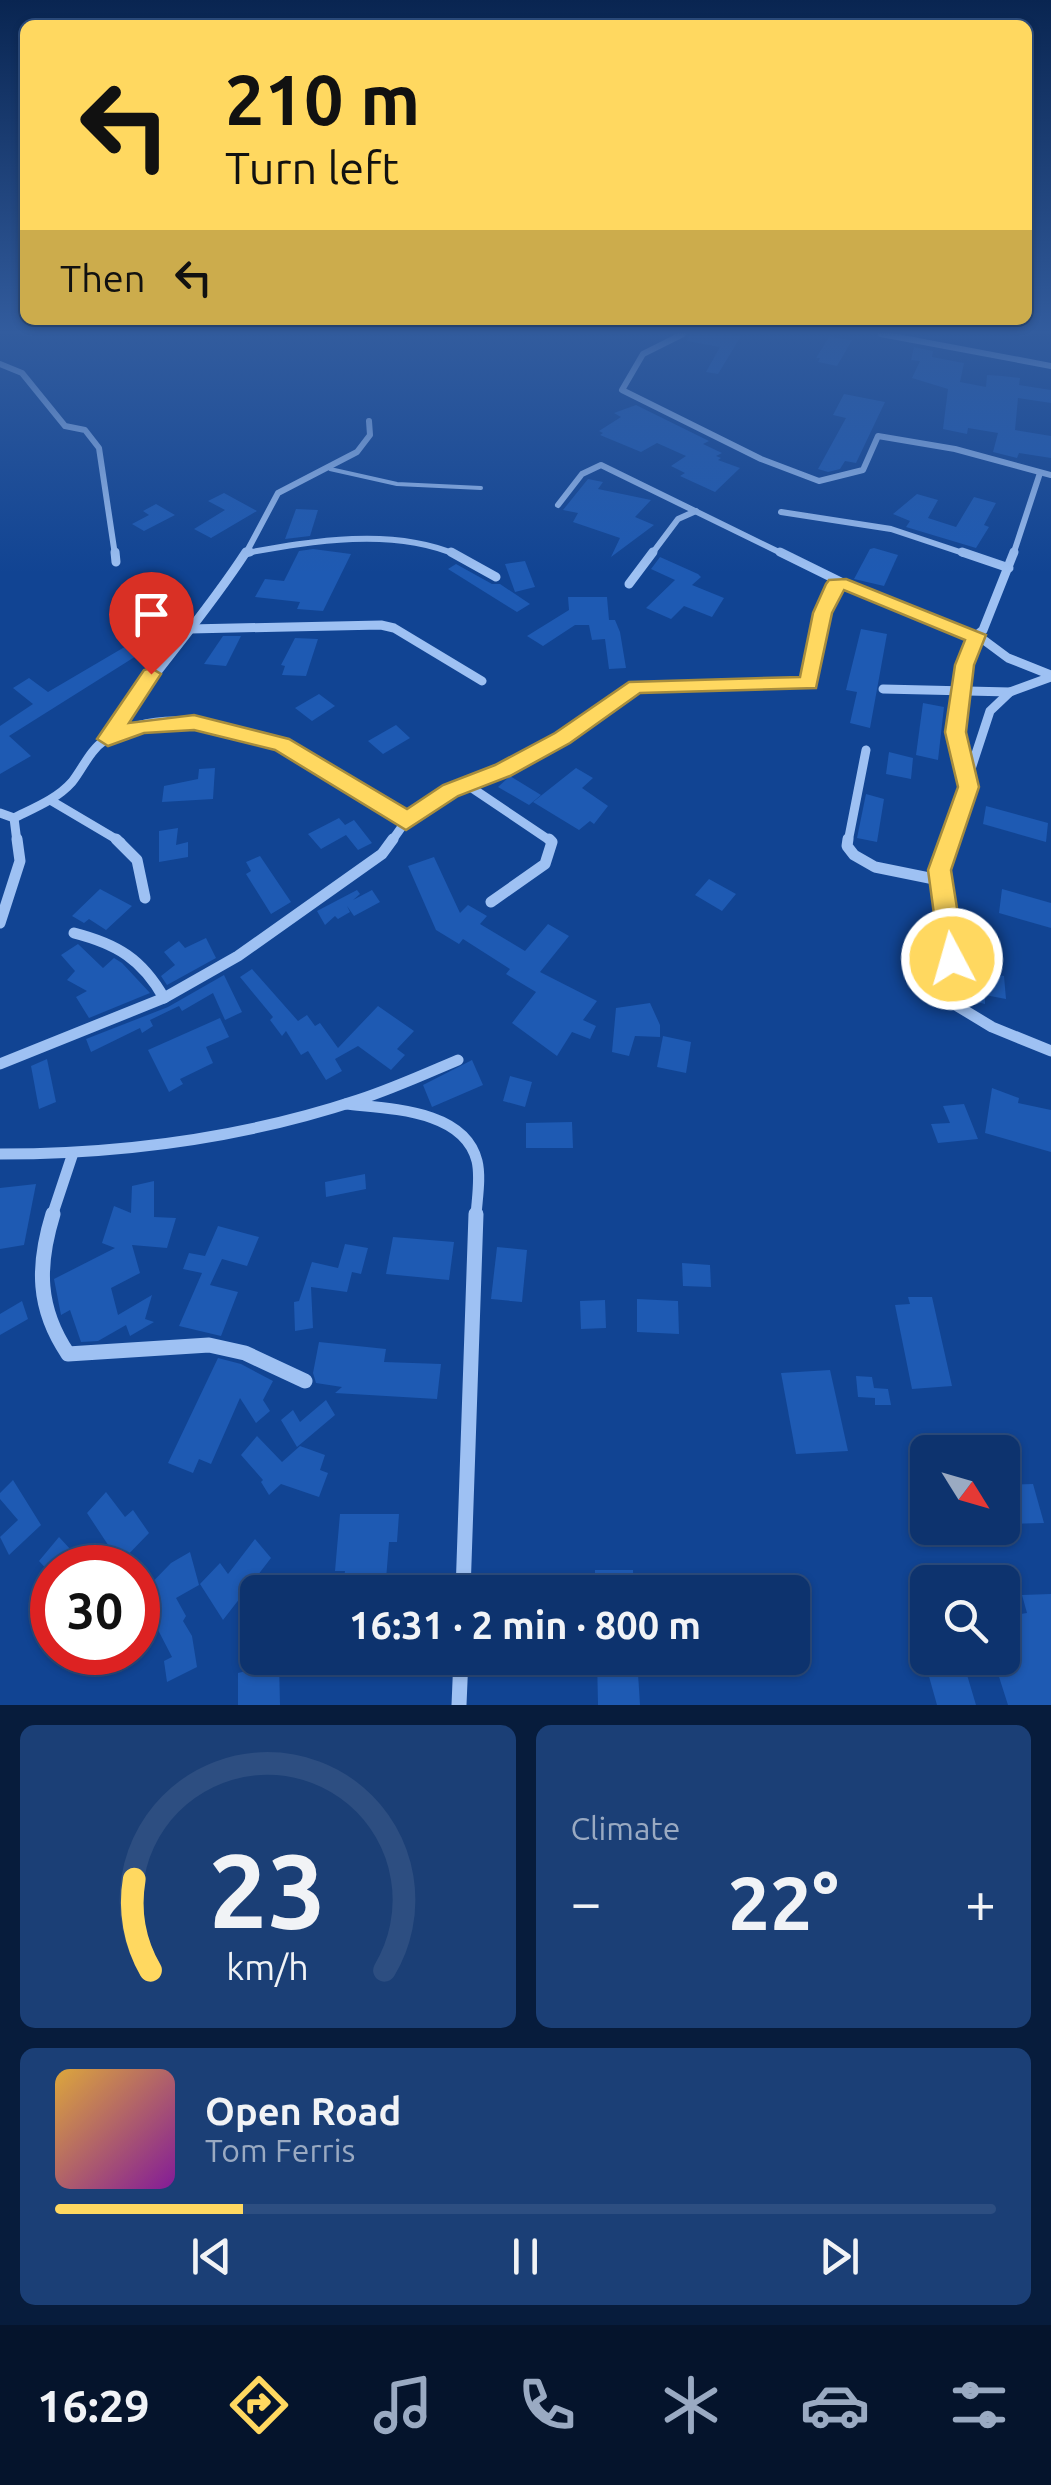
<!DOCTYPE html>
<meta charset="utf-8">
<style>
body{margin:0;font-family:Ubuntu,sans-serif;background:#1b3f76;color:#f1f3f6;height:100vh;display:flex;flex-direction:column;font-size:38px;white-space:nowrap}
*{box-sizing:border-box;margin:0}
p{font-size:32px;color:#9aaac2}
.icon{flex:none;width:55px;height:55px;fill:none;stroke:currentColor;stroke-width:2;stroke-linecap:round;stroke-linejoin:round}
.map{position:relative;height:1705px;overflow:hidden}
.sheet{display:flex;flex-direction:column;gap:20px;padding:20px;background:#071c3c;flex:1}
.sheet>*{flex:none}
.top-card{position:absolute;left:20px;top:20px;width:1012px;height:305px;border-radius:15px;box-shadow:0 2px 8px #0004,0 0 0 2px #2d4e81;background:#ffd860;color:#111;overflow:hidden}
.needle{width:65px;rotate:127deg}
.fabs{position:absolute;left:910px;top:1435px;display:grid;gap:20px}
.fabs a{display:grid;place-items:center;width:110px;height:110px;border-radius:15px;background:#0d336e;box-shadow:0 2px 8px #0004,0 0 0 2px #2d4e81;font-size:50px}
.speed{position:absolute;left:30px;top:1545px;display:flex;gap:20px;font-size:50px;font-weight:700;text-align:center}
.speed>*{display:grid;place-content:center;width:130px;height:130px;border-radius:50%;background:#0d336e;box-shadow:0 2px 8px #0004,0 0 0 2px #2d4e81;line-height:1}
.speed .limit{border:15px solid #d22;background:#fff;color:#111}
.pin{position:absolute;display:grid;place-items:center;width:85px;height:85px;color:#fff;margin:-102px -42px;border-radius:50% 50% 50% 0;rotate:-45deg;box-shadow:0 0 10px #0007}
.pin .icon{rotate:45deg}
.me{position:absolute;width:110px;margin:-55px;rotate:354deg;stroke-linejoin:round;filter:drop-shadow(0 0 8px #0008)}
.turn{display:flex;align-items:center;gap:35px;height:210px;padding:0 40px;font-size:45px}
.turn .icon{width:130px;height:130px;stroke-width:2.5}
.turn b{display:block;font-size:70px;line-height:85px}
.then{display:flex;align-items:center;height:95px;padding:0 40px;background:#0003;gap:20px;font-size:38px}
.big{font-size:75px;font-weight:600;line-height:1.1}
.sheet .tile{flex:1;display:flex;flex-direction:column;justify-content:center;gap:15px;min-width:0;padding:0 35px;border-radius:15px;background:#1b3f76}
.sheet .dial{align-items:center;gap:0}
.dial svg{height:260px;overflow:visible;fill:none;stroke:#2d4e81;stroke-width:7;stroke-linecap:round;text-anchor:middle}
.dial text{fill:#f1f3f6;stroke:none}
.song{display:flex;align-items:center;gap:30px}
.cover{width:120px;height:120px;border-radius:15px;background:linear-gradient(135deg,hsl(40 70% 55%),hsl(290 70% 35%))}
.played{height:10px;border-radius:5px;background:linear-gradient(90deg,#ffd860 20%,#2d4e81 20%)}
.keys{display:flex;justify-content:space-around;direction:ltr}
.heat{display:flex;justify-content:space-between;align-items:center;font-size:55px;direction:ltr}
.sheet .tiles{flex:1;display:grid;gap:20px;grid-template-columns:1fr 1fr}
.tile:last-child{grid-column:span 2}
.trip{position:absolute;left:240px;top:1575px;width:570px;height:100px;border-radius:15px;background:#0d336e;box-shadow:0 2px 8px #0004,0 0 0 2px #2d4e81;font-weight:600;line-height:100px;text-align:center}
.dock{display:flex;height:160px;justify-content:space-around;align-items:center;background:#05142c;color:#9aaac2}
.dock .icon{width:70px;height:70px}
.dock .active{color:#ffd860}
.dock b{font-size:45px;color:#f1f3f6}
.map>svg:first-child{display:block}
.building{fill:#1e5ab3}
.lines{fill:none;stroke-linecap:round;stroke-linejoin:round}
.service{stroke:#9ec1f3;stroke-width:4}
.minor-far3{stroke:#9ec1f3;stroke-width:6}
.minor-far2{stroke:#9ec1f3;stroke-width:9}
.minor-far1{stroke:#9ec1f3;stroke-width:11}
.minor{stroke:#9ec1f3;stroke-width:15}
.route{fill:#ffd860;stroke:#a68c3e;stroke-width:2.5}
</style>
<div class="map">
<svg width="1051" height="1705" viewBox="0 0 1051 1705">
<rect width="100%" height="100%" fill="#114493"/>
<!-- building -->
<g class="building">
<polygon points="690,334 730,334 741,336 718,374 706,372 720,347 687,341"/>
<polygon points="829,337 852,340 837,366 818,362 820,358 816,358"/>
<polygon points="914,347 933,351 932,357 964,363 960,382 986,387 987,375 1002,376 1020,378 1019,385 1051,390 1051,403 1018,398 1015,430 1051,436 1051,458 1019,453 1017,458 993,452 998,433 968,428 967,434 943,429 948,389 912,378 920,361 911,360"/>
<polygon points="844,394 885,402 856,463 845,461 840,469 828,472 818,469 846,418 833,415"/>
<polygon points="636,405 709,441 703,444 722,453 716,456 721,458 718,460 740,468 715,492 680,476 685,473 671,466 686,456 657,443 641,452 600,435 603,433 599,431 621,417 614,413"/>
<polygon points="588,479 603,482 598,489 651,500 635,517 654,525 611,557 620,538 573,522 578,513 563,510"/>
<polygon points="224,493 257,511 211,538 194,529 225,510 208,501"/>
<polygon points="917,494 938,500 928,518 956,527 974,497 996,503 984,525 989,527 976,548 906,527 910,521 893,514"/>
<polygon points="156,504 175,515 144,531 132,524 149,515 143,511"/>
<polygon points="296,509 318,510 310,536 285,539"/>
<polygon points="874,548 898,555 884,586 854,579 870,549"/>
<polygon points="313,549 351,554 323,611 297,609 300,602 255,597 265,579 284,581 299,551"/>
<polygon points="660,557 698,574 701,577 692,585 724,598 712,617 684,606 671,619 646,608 675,580 651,569"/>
<polygon points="525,561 535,587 515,592 505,564"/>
<polygon points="456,564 492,584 500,584 530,604 517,612 448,569"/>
<polygon points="568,597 607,597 609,620 615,620 620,632 626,668 609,669 605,639 592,640 589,625 575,625 543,646 527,636 569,610"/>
<polygon points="861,629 887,634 870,728 850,723 857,692 846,690"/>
<polygon points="223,636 241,636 226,666 204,664"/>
<polygon points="295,638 318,639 306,676 282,675 285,666 281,665"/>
<polygon points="128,645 141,653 9,736 31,756 0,774 0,726 33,704 13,688 29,678 48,692"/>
<polygon points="319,694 335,706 312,721 295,708"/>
<polygon points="923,703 944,707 938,760 916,755"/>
<polygon points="396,725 410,738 383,754 368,741"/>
<polygon points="889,752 913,758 911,779 886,774"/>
<polygon points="215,768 213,799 162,802 164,786 198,779 199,769"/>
<polygon points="576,768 593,778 582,788 608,806 594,824 590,821 579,830 533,802"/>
<polygon points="510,776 541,795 529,805 498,787"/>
<polygon points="866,794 884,799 877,842 857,838"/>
<polygon points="986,806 1048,823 1046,842 983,824"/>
<polygon points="339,818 345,825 354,820 372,843 358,850 346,835 321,849 308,834"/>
<polygon points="178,828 176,845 188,842 188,857 159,862 159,831"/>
<polygon points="260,856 291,902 271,914 246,874 251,871 246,862"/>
<polygon points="434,857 460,913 468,905 487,916 480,924 525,951 548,924 569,936 540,972 597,1001 583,1020 596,1026 590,1039 572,1032 557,1056 512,1023 536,992 506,974 510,969 463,939 459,944 436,930 408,866"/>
<polygon points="709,879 736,894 722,911 695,895"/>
<polygon points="100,889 132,906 106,930 89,919 84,923 72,916"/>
<polygon points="1002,889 1051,903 1051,928 999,913"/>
<polygon points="357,890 360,894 353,900 372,890 380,902 354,916 347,906 350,912 338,919 335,916 325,925 317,911"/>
<polygon points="967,922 989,927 988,973 1004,976 1006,999 985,995 985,1004 961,998 959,972 966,972"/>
<polygon points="206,938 216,958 167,985 161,976 175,965 164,952 179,941 185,948"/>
<polygon points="78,944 103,968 114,958 122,963 150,993 89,1018 76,997 87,991 67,980 75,971 61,955"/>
<polygon points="252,969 298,1021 307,1015 315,1026 320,1023 338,1048 378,1006 414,1031 397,1049 405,1055 391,1070 358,1046 335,1059 342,1071 326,1080 308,1051 301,1055 286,1031 282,1036 270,1020 273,1017 240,977"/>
<polygon points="224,975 242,1012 225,1020 213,993 182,1011 179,1006 150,1020 153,1026 142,1033 140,1028 91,1052 86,1039 168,1007"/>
<polygon points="650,1003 660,1025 660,1037 635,1036 629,1056 612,1052 616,1008"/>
<polygon points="220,1018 229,1037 206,1047 213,1063 180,1079 183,1084 169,1092 148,1050"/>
<polygon points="663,1036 691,1042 686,1073 657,1067"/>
<polygon points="47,1059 56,1102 39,1109 31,1066"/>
<polygon points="472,1060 483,1085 432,1107 423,1085"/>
<polygon points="510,1076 532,1082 525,1107 503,1101"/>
<polygon points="992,1088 1019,1098 1018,1103 1051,1110 1051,1152 985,1133"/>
<polygon points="964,1104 978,1139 938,1143 931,1124 950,1123 943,1106"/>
<polygon points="572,1122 573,1148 526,1148 526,1123"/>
<polygon points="365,1174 366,1189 326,1197 325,1182"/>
<polygon points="154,1181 154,1217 176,1218 167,1248 132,1245 140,1273 111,1288 118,1315 152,1295 145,1319 154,1322 130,1336 126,1325 98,1341 81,1342 70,1310 61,1315 54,1279 115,1248 102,1243 114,1206 131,1213 132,1186"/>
<polygon points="36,1184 24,1245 0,1249 0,1188"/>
<polygon points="218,1226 259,1237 247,1266 222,1259 210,1285 238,1292 221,1336 179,1326 202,1273 183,1269 189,1253 205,1256"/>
<polygon points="393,1237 454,1242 449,1280 386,1274"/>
<polygon points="345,1244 368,1248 361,1274 352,1272 347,1292 311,1287 313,1328 295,1331 294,1302 299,1301 312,1262 338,1268"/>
<polygon points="497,1247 527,1250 522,1302 491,1299"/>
<polygon points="682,1263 710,1265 711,1287 683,1286"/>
<polygon points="908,1297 932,1297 952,1386 912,1389 895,1305 910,1304"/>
<polygon points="637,1299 678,1301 679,1334 637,1332"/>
<polygon points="605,1300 606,1328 581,1329 580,1301"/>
<polygon points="22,1301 28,1319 0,1335 0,1314"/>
<polygon points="319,1342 386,1349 384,1362 441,1364 437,1399 335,1393 342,1387 316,1383 313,1373"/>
<polygon points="218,1358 241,1364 273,1381 263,1400 270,1411 256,1423 240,1398 211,1464 199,1459 193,1473 168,1463"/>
<polygon points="830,1370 848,1451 796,1454 781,1373"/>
<polygon points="856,1376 872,1377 874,1388 888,1389 891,1405 875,1405 875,1398 858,1397"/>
<polygon points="326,1400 335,1415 297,1447 281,1420 293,1410 300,1422"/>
<polygon points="257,1436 282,1462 300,1446 325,1455 320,1470 328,1473 319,1497 281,1484 269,1495 261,1482 263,1480 241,1455"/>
<polygon points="13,1480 41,1525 9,1555 0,1537 18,1520 0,1499 0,1493"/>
<polygon points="1033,1484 1044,1523 1002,1524 1002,1485"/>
<polygon points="106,1492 125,1517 133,1510 149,1533 120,1563 87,1513"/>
<polygon points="340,1514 399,1514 397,1542 389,1542 385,1592 342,1592 345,1571 335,1571"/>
<polygon points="59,1537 71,1550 52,1568 51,1574 39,1561"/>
<polygon points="255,1539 271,1558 223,1620 200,1584 220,1563 228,1574"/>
<polygon points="190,1552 199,1585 176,1598 186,1616 183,1621 192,1636 197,1667 167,1682 164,1661 172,1657 140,1595 171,1563"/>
<polygon points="595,1570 633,1570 634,1592 595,1592"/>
<polygon points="1051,1594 1051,1705 1008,1705 993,1658 1002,1658 1002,1617 1027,1613 1022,1595"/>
<polygon points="928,1606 928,1658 962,1658 976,1705 937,1705 910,1609"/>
<polygon points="597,1658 637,1658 640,1705 598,1705"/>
<polygon points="279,1663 280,1705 238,1705 238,1673"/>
</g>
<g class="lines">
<!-- service -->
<polyline class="service" points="330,469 397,484 481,488"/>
<!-- minor-far3 -->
<g class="minor-far3">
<polyline points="683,334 643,354 622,390 761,459 819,481 863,470 878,436 955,449 1051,475"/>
<polyline points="881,334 1051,366"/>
<polyline points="0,364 22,373 65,426 85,430 99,448 115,555"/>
<polyline points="558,505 582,474 601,465 785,555"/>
<polyline points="781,512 891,529 969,555"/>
<path d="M 246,553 C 313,541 392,527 457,555"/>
<polyline points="245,555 278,493 357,452 370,435 369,421"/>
<polyline points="651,555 678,519 696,511"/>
<polyline points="1013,555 1040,473"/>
</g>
<!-- minor-far2 -->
<g class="minor-far2">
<polyline points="115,552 116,562"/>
<polyline points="451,552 496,577"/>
<polyline points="780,552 845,584"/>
<polyline points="962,552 1009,568"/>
<polyline points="246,553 250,552"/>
<polyline points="629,584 653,552"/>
<polyline points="190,629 381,625 394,628 482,681"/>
<polyline points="883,689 1010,692"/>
<path d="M 108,738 C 152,674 204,617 246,552"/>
<polyline points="466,784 552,842"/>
<path d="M 968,784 C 955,731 958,686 977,635 L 1008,658 L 1051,675"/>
<polyline points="50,800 121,842"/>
<polyline points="0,813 14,818 17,842"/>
<path d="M 14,818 C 34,808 57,799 72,782 C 83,768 90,750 105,740 C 193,684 337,765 406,821"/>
<polyline points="391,842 406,821 425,805 562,738 636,687 809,684 823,613 835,584 846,584 962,634 977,635 983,630 1014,552"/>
<polyline points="848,842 866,750"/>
<polyline points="947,842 990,711 1010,692 1051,677"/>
</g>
<!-- minor-far1 -->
<g class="minor-far1">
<polyline points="116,839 137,860 145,898"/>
<polyline points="848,839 847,846 854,855 875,867 939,880"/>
<polyline points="948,839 939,880 949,915 953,959 946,986 954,1004 992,1027 1051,1051"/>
<polyline points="491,902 545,864 552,842 549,839"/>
<polyline points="0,923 20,861 17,839"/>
<path d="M 74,933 C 117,944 142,959 164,998"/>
<polyline points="0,1064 164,998 238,956 382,854 393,839"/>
<path d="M 346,1104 C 388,1109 464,1109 477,1161 C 481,1177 477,1199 476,1216"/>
<path d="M 0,1154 C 120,1154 243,1138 358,1100 C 392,1089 425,1074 458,1060"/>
<polyline points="52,1216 72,1156"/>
</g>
<!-- minor -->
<g class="minor">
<path d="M 53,1214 C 37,1266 37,1308 68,1354 L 209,1345 L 245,1353 L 305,1381"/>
<polyline points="463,1592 476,1214"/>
<polyline points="459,1705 461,1658"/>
</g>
</g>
<!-- sky -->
<linearGradient id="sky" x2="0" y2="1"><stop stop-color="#092551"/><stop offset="0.58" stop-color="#325c9e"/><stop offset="1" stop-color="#325c9e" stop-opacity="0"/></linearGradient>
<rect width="1051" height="573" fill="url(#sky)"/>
<!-- route -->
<polygon class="route" points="846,579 986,635 974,665 966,732 979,787 951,870 965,959 961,967 952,970 944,967 940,959 928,870 958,787 945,732 955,665 965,640 844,590 832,613 816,688 640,693 570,743 510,776 458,796 406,830 275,750 194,730 144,733 108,746 97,739 144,670 151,668 161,674 129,723 194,715 289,739 407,809 443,785 495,765 555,733 629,682 800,677 813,613 826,584 829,580"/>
</svg>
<div class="fabs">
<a><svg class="needle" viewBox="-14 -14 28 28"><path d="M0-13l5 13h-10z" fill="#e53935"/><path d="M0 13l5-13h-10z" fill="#9aaac2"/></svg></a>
<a><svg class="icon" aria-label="search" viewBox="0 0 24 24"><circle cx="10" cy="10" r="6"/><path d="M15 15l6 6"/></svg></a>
</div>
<div class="speed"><div class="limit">30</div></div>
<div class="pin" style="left:151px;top:674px;background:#d93025"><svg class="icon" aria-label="arrive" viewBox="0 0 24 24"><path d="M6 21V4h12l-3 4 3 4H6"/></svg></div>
<svg class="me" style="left:952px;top:959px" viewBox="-20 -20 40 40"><circle r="17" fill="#ffd860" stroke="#fff" stroke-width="3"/><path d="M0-11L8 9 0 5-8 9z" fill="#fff"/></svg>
<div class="trip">16:31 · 2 min · 800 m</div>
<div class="top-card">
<div class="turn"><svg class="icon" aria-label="left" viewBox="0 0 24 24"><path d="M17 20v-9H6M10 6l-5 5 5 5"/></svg><div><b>210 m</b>Turn left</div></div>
<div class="then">Then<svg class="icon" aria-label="left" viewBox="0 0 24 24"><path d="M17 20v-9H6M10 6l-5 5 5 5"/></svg></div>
</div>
</div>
<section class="sheet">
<div class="tiles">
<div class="tile dial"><svg viewBox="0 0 100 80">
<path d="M14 69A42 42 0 1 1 86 69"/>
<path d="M14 69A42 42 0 0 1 9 41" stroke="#ffd860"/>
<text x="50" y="56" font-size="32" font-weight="700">23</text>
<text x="50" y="72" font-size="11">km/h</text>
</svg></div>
<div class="tile"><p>Climate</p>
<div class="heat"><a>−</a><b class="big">22°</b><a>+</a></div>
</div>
<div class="tile">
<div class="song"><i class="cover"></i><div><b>Open Road</b><p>Tom Ferris</p></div></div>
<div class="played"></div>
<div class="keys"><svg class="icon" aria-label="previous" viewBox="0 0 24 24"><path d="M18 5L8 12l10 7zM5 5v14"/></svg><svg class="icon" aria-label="pause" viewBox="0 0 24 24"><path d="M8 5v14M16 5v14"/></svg><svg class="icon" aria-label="next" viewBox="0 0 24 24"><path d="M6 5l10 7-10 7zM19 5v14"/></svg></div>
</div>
</div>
</section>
<nav class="dock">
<b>16:29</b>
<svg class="icon active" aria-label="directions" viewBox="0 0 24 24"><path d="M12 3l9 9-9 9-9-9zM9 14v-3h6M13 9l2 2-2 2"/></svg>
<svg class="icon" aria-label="music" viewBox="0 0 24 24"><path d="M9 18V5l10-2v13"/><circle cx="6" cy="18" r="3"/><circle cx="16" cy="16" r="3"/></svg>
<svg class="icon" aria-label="phone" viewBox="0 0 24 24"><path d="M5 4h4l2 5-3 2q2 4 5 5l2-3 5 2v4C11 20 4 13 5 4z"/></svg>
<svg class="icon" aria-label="climate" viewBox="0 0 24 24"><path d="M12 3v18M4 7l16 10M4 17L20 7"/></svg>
<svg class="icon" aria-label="car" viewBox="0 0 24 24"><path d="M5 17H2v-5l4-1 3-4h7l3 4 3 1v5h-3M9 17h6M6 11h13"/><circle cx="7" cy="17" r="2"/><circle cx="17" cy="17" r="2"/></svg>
<svg class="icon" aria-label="filters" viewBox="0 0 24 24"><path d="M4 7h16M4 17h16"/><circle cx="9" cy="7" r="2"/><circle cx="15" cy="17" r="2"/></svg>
</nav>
